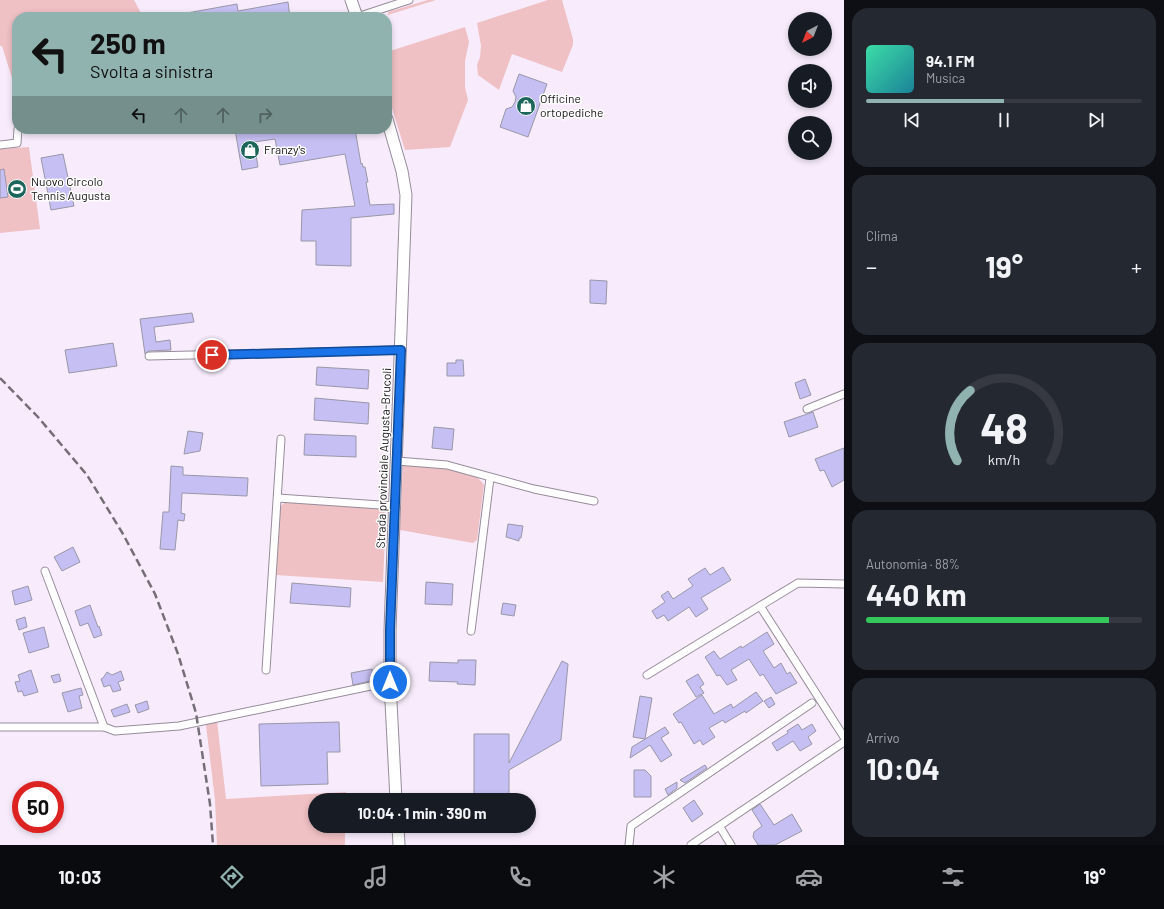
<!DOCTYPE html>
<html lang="it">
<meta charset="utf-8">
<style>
body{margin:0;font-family:Barlow,sans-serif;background:#242831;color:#f1f3f6;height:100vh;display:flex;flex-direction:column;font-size:15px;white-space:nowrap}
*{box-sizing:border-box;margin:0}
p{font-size:13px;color:#9ea1a6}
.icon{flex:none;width:22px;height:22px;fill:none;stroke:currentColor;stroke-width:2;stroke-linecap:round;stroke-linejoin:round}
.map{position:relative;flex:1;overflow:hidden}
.side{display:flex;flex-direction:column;gap:8px;padding:8px;background:#0d0f14;width:320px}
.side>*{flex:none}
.top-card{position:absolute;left:12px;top:12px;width:380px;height:122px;border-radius:16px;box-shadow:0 2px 6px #0003;background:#91b3b0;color:#111;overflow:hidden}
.needle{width:26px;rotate:222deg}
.controls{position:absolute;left:788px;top:12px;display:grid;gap:8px}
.controls a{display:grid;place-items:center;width:44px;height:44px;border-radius:50%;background:#171b24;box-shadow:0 2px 6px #0003;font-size:20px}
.speed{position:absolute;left:12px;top:781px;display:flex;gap:8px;font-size:20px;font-weight:700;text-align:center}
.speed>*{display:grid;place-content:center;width:52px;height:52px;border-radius:50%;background:#171b24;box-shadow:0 2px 6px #0003;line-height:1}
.speed .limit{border:6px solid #d22;background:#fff;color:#111}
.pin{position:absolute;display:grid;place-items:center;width:34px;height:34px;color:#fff;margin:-17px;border:2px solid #fff;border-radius:50%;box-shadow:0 1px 4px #0007}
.me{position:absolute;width:44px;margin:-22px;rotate:0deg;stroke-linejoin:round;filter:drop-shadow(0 0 3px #0008)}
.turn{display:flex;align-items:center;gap:14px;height:84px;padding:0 12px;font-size:18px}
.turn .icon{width:52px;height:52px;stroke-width:2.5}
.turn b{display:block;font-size:28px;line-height:34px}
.lanes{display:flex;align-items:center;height:38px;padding:0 12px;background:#0003;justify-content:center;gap:20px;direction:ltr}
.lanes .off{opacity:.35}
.big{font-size:30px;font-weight:700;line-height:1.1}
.side .widget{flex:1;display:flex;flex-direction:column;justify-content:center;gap:6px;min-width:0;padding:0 14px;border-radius:16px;background:#242831}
.side .dial{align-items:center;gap:0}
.dial svg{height:104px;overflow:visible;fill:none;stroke:#363941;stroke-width:7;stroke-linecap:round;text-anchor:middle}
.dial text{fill:#f1f3f6;stroke:none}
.song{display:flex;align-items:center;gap:12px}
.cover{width:48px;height:48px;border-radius:6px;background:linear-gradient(135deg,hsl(160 70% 55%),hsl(190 70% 35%))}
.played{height:4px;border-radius:2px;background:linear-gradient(90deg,#91b3b0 50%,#363941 50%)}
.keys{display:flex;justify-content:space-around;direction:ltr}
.heat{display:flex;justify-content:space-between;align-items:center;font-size:22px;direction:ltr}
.charge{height:6px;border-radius:3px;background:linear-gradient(90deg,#34c759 88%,#363941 0)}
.trip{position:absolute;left:308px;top:793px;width:228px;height:40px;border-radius:20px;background:#171b24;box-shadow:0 2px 6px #0003;font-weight:700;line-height:40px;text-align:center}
.menu{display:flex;height:64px;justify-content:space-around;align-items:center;background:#090b0e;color:#9ea1a6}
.menu .icon{width:28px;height:28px}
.menu .on{color:#91b3b0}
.menu b{font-size:18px;color:#f1f3f6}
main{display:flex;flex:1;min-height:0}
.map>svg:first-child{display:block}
.green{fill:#efc0c4}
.building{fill:#c6bff3;stroke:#9997a8}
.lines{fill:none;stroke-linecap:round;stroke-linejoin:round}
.street-casing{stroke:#968c9a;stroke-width:9}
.secondary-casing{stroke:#968c9a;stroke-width:13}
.street{stroke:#fff;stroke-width:7}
.secondary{stroke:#fff;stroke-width:11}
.rail{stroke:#756e77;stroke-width:2.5;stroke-dasharray:8 4;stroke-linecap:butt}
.route-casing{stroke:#114b97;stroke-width:10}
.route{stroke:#1a73e8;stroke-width:7}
.labels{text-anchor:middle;stroke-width:3;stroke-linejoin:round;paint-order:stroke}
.poi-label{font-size:12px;fill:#171318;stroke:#fefefe;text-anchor:start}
.street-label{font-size:12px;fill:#171318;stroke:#fefefe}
</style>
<main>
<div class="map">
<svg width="844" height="845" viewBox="0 0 844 845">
<rect width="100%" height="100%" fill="#f8ecfc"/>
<!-- green -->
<g class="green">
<polygon points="0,0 134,0 143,17 17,17 17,94 2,46 0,46"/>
<polygon points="428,0 436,0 388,15 388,12"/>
<polygon points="548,0 562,0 573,39 573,45 562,72 512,54 499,90 478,75 477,65 480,57 481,46 477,23"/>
<polygon points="465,27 469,42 465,61 465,87 468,100 450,147 405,150 387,92 387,52"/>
<polygon points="29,147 40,229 0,233 0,149"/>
<path d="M 404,464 C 425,466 473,465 484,485 L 477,540 L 473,543 L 400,530 L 403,466 Z"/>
<polygon points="285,502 383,509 386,515 383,582 276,575 280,507"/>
<polygon points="217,721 226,799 346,792 346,800 315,800 315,826 345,826 345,845 217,845 215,800 206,725"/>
</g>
<!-- building -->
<g class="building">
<polygon points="288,2 290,17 187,17 187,13 237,4 238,11"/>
<polygon points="519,74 547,84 528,137 500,127 506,109 512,107 515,102 516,97 513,91"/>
<polygon points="243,129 355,129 361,164 362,163 363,167 365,167 368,182 366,182 370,205 394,204 394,214 351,218 351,266 316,265 316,241 301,241 302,210 355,206 345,154 280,165 275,139 254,142 258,167 242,170 235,130"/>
<polygon points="63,154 74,206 51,210 41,158"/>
<polygon points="4,169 8,197 0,198 0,170"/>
<polygon points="590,280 607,281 606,304 590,303"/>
<polygon points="192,313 194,322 154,327 156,342 170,340 171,350 149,351 145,354 140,319"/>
<polygon points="113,343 117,366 69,373 65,350"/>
<polygon points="456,360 463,360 464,376 447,376 447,363 456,363"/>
<polygon points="317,367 369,370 368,389 316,385"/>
<polygon points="805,379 811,395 800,399 795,383"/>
<polygon points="315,398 369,403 368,424 314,420"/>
<polygon points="813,412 818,427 789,437 784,422"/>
<polygon points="434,427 454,429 452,450 432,448"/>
<polygon points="188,431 203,433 200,451 184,454"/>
<polygon points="305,434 356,436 356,457 304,455"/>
<polygon points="844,448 844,480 832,487 824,470 820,471 815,459"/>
<polygon points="171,466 183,467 183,475 248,478 247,496 182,493 181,513 185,514 184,521 178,520 175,550 160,549 163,512 169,512"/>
<polygon points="508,524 523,526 521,538 519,538 519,541 506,537"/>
<polygon points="73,547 80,562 62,571 54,557"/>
<polygon points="723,567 731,580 701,598 708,609 696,617 689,607 668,621 664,615 657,619 652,611 665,602 661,596 668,591 673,599 693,586 688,579 705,568 710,575"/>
<polygon points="426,582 453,584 452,605 425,604"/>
<polygon points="292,583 351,588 350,607 290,603"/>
<polygon points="28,586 32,600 15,605 12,591"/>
<polygon points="503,603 516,605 514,616 501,614"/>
<polygon points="90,605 98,627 99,626 102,635 94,638 88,623 80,626 75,611"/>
<polygon points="25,617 27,627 19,630 16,620"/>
<polygon points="44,627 49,647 29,653 23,633"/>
<polygon points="767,632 774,644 763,651 774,668 781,663 787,674 790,672 797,683 776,694 763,674 760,676 749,659 731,670 737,680 727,685 720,675 717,676 705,657 714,651 720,659 741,646 742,648"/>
<polygon points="458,660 476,660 475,685 457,684 458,682 429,681 430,662 458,663"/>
<polygon points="562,661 568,664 561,740 509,770 509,800 474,800 474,734 509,734 509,763"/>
<polygon points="372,669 374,680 353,685 351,673"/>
<polygon points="31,670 38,692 24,696 22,691 18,692 15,682 20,681 18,675"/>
<polygon points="121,671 124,680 118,682 121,690 113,692 110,685 104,687 101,679 103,678 107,672 112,675"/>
<polygon points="59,674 61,681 54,683 51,676"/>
<polygon points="698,674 704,684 700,687 704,693 696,697 686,681"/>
<polygon points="81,688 83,695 79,696 82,708 68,712 62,693"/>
<polygon points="756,692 763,701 746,713 745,711 725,723 723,720 709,728 715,737 703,745 700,740 694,744 681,722 679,723 673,714 702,695 714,714 731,704 733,708"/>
<polygon points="640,696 652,698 645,739 633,737"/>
<polygon points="771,697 775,704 769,708 764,701"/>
<polygon points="147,701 149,709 138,713 135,705"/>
<polygon points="127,704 130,712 114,717 111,710"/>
<polygon points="339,722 340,752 327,752 328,784 261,786 259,724"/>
<polygon points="798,724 802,730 812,724 816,731 808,737 812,744 800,751 793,741 777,751 772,743 788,733 787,731"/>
<polygon points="665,727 669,733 661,738 672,755 661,762 650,745 630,758 632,747"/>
<polygon points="705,765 707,768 685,783 680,780"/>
<polygon points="634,770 645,770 651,776 651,797 634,797"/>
<polygon points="677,782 677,788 668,795 665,789"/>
<polygon points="694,800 703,814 692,822 683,808"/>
<polygon points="760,804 774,825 792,814 802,831 775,845 758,845 753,837 754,832 762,826 752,810"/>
</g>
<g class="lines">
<defs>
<g id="street">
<polyline points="357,17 409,0"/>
<polyline points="0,145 17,143 18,129"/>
<polyline points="149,356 401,350"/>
<polyline points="807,409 844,394"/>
<polyline points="397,461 447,465 534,489 594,501"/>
<polyline points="278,498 395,506"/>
<polyline points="45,571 104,727"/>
<polyline points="844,584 798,583 760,606 844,737"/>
<polyline points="471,631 490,478"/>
<polyline points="266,670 281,439"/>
<polyline points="647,675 760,606"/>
<polyline points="0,727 104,727 115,731 179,726 390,682"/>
<polyline points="720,827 731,845"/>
<polyline points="629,845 631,826 812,703"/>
<polyline points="691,845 844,742"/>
</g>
<g id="secondary">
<polyline points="351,0 357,17"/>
<polyline points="387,119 402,171 406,195 390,630 390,682 396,800"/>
<polyline points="398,826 399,845"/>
</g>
</defs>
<!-- street casing -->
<use href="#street" class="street-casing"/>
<!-- secondary casing -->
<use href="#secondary" class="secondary-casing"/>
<!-- street -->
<use href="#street" class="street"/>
<!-- secondary -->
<use href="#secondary" class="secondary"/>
<!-- rail -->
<polyline class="rail" points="0,378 38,417 87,475 123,534 155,594 178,654 196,713 210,804 213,845"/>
</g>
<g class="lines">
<defs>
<polyline id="route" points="212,355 401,350 390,630 390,682"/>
</defs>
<!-- route casing -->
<use href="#route" class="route-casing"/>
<!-- route -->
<use href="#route" class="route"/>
</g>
<!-- icons -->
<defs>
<symbol id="shop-disc" viewBox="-11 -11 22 22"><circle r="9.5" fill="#1c655b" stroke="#fefefe"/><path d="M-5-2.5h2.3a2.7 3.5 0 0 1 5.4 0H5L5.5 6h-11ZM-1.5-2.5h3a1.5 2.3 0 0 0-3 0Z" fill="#fff"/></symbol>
<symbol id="stadium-disc" viewBox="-11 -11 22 22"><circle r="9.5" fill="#1c655b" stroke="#fefefe"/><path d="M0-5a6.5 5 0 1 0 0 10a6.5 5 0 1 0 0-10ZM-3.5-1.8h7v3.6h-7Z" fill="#fff"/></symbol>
</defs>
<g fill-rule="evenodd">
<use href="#shop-disc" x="515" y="95" width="22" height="22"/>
<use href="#shop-disc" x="239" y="139" width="22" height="22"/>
<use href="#stadium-disc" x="6" y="178" width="22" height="22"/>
</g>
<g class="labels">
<!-- poi labels -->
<g class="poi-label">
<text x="540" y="103">Officine<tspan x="540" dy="14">ortopediche</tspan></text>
<text x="264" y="154">Franzy's</text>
<text x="31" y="186">Nuovo Circolo<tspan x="31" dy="14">Tennis Augusta</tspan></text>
</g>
<!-- street labels -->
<g class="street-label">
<text transform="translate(384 458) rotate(-88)" y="4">Strada provinciale Augusta-Brucoli</text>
</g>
</g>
</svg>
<div class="controls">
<a><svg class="needle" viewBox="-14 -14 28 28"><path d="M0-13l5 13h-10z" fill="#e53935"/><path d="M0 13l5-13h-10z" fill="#9ea1a6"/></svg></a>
<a><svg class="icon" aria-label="sound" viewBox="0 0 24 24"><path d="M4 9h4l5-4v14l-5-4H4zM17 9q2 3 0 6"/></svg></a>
<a><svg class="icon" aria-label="search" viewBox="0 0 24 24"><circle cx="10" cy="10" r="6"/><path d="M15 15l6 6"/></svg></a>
</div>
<div class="speed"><div class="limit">50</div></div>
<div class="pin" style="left:212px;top:355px;background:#d93025"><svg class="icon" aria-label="arrive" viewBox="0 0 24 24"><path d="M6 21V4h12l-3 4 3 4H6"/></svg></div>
<svg class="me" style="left:390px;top:682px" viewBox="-20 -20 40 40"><circle r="17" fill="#1a73e8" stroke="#fff" stroke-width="3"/><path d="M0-11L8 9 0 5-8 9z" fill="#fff"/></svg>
<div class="trip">10:04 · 1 min · 390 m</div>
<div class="top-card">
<div class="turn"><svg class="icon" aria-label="left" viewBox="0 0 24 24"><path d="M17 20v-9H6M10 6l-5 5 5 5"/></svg><div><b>250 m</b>Svolta a sinistra</div></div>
<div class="lanes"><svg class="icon" aria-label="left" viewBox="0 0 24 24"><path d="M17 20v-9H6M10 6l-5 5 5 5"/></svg><svg class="icon off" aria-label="ahead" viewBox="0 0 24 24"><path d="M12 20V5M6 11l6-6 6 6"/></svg><svg class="icon off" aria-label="ahead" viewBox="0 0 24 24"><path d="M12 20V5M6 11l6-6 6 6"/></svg><svg class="icon off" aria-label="right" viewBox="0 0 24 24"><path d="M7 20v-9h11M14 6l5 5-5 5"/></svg></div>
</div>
</div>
<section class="side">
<div class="widget">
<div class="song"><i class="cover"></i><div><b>94.1 FM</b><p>Musica</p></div></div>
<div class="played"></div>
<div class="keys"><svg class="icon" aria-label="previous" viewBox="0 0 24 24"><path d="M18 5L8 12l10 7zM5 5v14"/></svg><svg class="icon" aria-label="pause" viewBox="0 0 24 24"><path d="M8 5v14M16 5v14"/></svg><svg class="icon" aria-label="next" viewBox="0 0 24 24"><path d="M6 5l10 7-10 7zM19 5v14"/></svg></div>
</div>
<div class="widget"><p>Clima</p>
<div class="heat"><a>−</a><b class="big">19°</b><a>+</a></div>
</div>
<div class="widget dial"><svg viewBox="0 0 100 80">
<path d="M14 69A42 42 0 1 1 86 69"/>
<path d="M14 69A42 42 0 0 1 24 15" stroke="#91b3b0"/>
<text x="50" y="56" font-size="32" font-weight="700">48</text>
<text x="50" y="72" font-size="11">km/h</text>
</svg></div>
<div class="widget"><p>Autonomia · 88%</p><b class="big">440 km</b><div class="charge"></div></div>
<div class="widget"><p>Arrivo</p><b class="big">10:04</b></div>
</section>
</main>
<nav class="menu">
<b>10:03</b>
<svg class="icon on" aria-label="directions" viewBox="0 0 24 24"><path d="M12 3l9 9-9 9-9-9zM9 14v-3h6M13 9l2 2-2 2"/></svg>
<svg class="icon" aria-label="music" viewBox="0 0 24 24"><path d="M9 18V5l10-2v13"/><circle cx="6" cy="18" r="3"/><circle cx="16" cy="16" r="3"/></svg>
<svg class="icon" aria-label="phone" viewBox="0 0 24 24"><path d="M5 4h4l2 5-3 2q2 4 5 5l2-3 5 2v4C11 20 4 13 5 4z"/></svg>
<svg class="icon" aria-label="climate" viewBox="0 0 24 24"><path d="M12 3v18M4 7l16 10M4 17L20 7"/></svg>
<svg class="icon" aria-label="car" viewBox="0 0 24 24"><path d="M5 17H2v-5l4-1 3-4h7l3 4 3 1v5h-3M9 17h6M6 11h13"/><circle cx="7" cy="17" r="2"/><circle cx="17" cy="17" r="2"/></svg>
<svg class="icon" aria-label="filters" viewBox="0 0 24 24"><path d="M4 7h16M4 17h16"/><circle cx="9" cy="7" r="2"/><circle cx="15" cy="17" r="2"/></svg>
<b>19°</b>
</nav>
